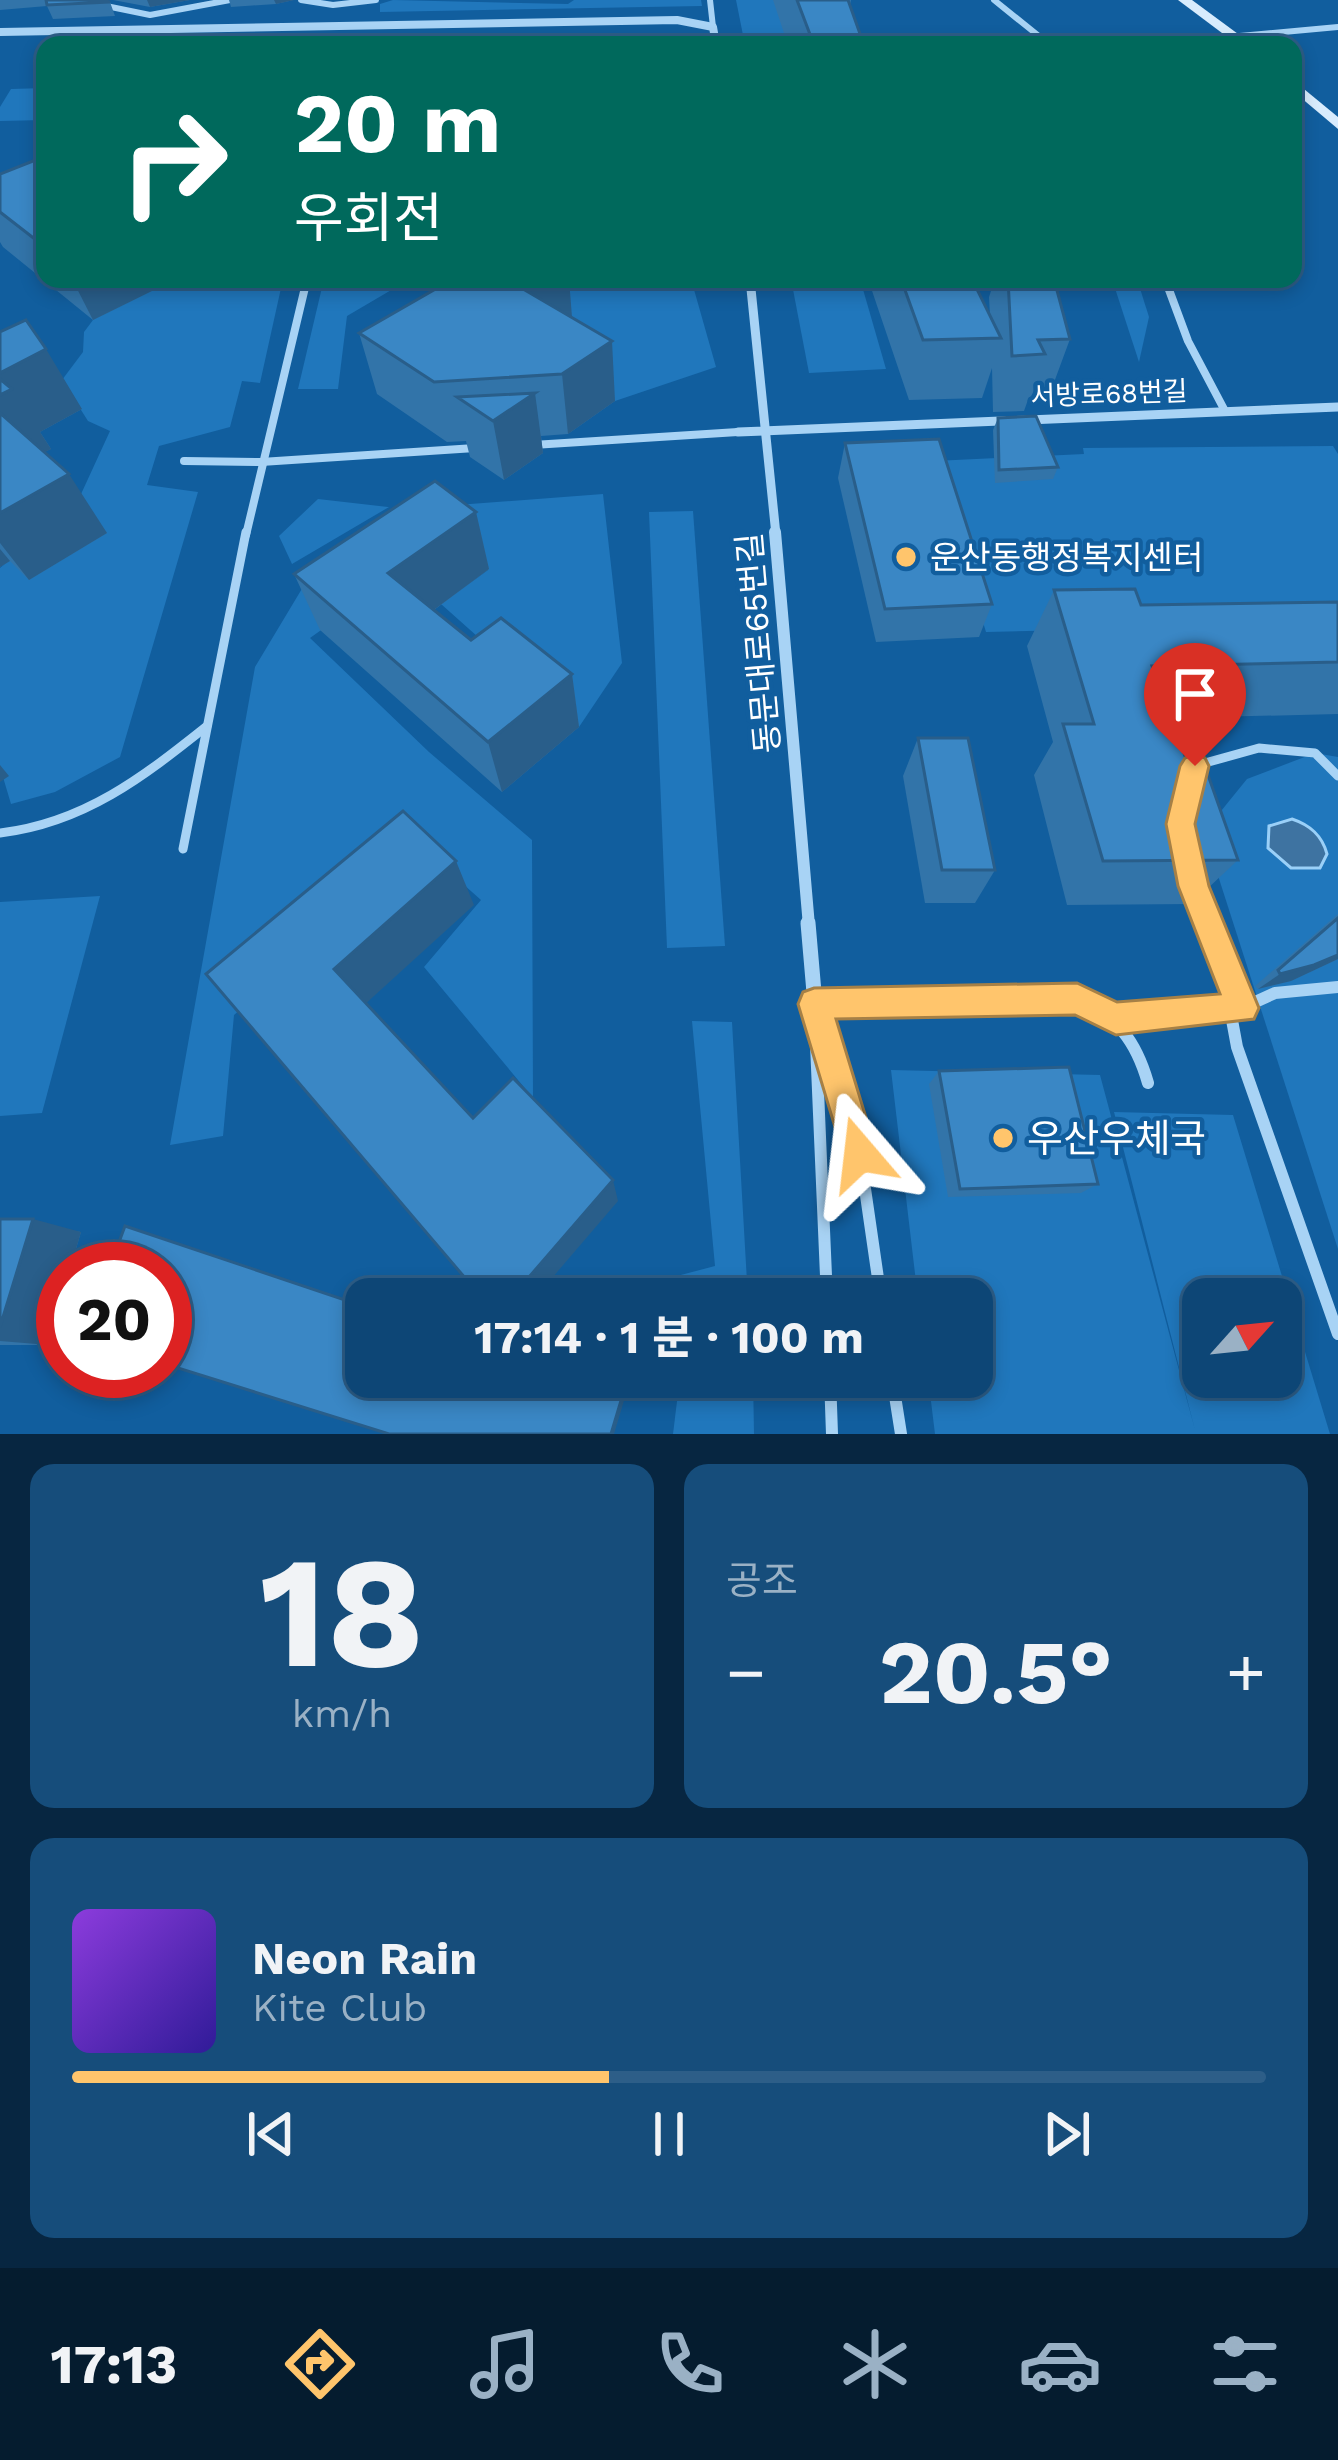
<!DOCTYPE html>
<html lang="ko">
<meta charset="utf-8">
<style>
body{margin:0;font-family:"Work Sans","Noto Sans KR",sans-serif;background:#164d7b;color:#f1f3f6;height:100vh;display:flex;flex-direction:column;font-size:45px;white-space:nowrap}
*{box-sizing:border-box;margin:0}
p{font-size:39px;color:#9ab1c5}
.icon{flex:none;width:66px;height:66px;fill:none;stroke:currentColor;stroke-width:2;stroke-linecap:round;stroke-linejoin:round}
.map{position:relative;height:1434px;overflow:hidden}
.details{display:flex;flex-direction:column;gap:30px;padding:30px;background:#072641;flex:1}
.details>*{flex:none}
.guide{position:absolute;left:36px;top:36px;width:1266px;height:252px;border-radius:24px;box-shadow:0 6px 18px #0003,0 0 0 3px #2d5e88;background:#00695c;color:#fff;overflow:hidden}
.needle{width:78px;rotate:63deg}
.buttons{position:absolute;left:1182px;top:1278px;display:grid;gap:24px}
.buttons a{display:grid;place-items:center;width:120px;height:120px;border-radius:24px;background:#0d4676;box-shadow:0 6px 18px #0003,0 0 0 3px #2d5e88;font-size:60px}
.speed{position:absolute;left:36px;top:1242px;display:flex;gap:24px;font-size:60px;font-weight:700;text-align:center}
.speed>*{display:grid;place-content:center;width:156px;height:156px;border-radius:50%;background:#0d4676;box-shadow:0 6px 18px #0003,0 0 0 3px #2d5e88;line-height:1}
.speed .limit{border:18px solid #d22;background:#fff;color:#111}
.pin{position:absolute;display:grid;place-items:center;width:102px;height:102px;color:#fff;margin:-123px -51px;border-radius:50% 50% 50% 0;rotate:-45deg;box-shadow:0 0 12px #0007}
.pin .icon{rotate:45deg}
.me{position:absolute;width:132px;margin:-66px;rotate:343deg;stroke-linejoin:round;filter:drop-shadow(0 0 9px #0008)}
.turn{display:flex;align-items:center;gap:42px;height:252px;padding:0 60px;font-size:54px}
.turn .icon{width:156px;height:156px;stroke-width:2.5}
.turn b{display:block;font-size:84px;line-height:102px}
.big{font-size:90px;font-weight:700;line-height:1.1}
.details .widget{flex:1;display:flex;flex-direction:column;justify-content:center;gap:18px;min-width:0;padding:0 42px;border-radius:24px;background:#164d7b}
.details .dial{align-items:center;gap:0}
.dial b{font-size:156px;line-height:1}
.song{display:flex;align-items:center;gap:36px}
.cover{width:144px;height:144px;border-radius:18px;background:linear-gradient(135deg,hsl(270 70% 55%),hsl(250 70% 35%))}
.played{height:12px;border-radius:6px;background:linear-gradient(90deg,#ffc56c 45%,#2d5e88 45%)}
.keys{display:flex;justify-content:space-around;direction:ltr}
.heat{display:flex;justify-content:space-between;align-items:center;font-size:66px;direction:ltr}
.details .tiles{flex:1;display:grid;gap:30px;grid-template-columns:1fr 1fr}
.widget:last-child{grid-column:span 2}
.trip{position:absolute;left:345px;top:1278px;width:648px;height:120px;border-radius:24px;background:#0d4676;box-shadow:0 6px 18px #0003,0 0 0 3px #2d5e88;font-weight:700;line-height:120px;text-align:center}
.menu{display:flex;height:192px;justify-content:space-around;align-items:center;background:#051c2f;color:#9ab1c5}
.menu .icon{width:84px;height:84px}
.menu .selected{color:#ffc56c}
.menu b{font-size:54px;color:#f1f3f6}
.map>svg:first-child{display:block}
.green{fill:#2077bc;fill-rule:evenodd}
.water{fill:#3e73a1;stroke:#9ad0f8;stroke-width:3}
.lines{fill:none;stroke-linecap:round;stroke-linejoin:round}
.service-far3{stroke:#a8d3f5;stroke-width:6}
.service-far2{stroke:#a8d3f5;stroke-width:8}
.service-far1{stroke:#a8d3f5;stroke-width:9}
.service{stroke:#a8d3f5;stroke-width:12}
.minor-far3{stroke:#a8d3f5;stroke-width:8}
.minor-far2{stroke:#a8d3f5;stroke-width:9}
.minor-far1{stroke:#a8d3f5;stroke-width:12}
.minor{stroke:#a8d3f5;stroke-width:15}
.secondary{fill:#d8ecfd;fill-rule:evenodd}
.wall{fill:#3274a9}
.shaded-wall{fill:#295e8a}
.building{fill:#3a87c5;stroke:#295e8a;stroke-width:3}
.route{fill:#ffc56c;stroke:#a68046;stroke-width:3}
.poi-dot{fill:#ffc56c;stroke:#115e9e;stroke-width:4.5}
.labels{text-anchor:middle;stroke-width:9;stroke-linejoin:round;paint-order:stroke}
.far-street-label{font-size:27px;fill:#fff;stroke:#115e9e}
.poi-label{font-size:33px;fill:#fff;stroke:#115e9e;text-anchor:start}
.street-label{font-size:33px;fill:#fff;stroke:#115e9e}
.near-poi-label{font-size:39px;fill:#fff;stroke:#115e9e;text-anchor:start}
</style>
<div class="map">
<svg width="1338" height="1434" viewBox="0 0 1338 1434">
<rect width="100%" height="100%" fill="#115e9e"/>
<!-- green -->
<g class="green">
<polygon points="393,0 568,4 574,0 701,0 702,6 380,12 380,4"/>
<polygon points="736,0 779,0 792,45 745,45"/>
<polygon points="45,88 45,120 0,121 0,107 11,89"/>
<polygon points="147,279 283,279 260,383 242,381 230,427 159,446 147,485 198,492 120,757 55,792 11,804 0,767 0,568 76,505 110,431 88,421 62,380 83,352 84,332 93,320"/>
<polygon points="324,279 410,279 347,316 338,389 298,389"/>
<polygon points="552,279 691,279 716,367 615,401 576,377 572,317"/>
<polygon points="791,279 860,279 886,369 809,373"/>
<polygon points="1112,279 1137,279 1149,317 1139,362"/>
<polygon points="1333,446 1338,454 1338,624 986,632 934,461 1084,454 1083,448"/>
<polygon points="603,494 622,663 579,727 441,604 488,570 366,598 310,638 429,752 532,840 533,1098 424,967 481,900 426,851 234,1015 223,1136 170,1145 255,667 312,572 417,508"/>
<polygon points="318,499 388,507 389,507 292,564 279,536"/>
<polygon points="693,511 725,946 667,948 649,512"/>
<polygon points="1315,753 1338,757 1338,1249 1204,832 1247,779"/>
<polygon points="100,896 42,1113 0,1116 0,902"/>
<polygon points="692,1021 732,1022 748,1299 662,1299 658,1281 715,1266"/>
<path d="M 891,1070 L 1100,1075 L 1195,1430 L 1114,1112 L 1233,1115 L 1330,1434 L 935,1434 L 928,1377 L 972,1377 L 972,1299 L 918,1299 ZM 1203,1299 L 1281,1299 L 1281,1377 L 1203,1377 Z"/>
<polygon points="680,1377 753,1377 754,1434 673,1434"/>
</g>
<!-- water -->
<path class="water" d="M 1292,819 C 1310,825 1322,835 1327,854 L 1320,868 L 1291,868 L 1268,848 L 1269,826 Z"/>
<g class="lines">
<!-- service-far3 -->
<g class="service-far3">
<polyline points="77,0 150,15 230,0"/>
<polyline points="301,0 333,5 376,0"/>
<polyline points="710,0 713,27"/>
<polyline points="994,0 1050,45"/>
<polyline points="1142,45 1338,27"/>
</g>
<!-- service-far2 -->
<g class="service-far2">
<polyline points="1165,279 1188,341 1225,411"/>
<polyline points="533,445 738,432"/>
<polyline points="184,461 261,462 475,448"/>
<polyline points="246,535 307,279"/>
</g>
<!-- service-far1 -->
<g class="service-far1">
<polyline points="1189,787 1194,766 1259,748 1315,753 1338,776"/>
<path d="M 0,833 C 84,823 143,777 207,726"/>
<polyline points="183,849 246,532"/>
<polyline points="1195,891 1209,926"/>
</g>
<!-- service -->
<g class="service">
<polyline points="1208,923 1242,1008"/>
<path d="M 815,1004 L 1077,999 C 1117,1016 1136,1041 1148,1083"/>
<polyline points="815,1004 860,1154 881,1299"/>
<polyline points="1242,1008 1232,1020 1237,1047 1338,1334"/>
<polyline points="1116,1018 1242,1008 1275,993 1338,987"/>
<polyline points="815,1021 827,1299"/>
<polyline points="830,1377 832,1434"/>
<polyline points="892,1377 901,1434"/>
</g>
<!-- minor-far3 -->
<polyline class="minor-far3" points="0,32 677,20 713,27 716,45"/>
<!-- minor-far2 -->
<g class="minor-far2">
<polyline points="750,279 776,535"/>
<polyline points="738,432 1338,407"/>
</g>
<!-- minor-far1 -->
<polyline class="minor-far1" points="775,532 809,926"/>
<!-- minor -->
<polyline class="minor" points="808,923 815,1004"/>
<!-- secondary -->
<g class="secondary">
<polygon points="1178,0 1192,0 1253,45 1238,45"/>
<polygon points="1293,80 1338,117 1338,129 1293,91"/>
</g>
</g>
<!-- wall -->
<g class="wall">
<polygon points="0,0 101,0 110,2 115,16 53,19 47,6 0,10"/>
<polygon points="113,0 190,0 150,7"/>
<polygon points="229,0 294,0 276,4 231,7"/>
<polygon points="773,0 851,0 850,6 864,45 788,45"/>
<polygon points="45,164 45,279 154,279 158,288 93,320 3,247 0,242 0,174"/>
<polygon points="868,279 972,279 990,316 989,297 995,279 1054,279 1070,339 1049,396 1029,397 1024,411 993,412 992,368 982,398 909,400"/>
<polygon points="572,317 615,401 568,434 541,436 543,453 504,480 470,457 466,441 447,442 377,394 359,333"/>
<polygon points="0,332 82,409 40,432 51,449 44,452 107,533 29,580 10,561 0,567"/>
<polygon points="998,418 1058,467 1053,479 995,483 993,430"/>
<polygon points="845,443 992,604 979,637 876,642 838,478"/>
<polygon points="476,512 489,569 434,610 471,640 572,674 579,727 502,792 320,630 294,574"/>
<polygon points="1054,590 1141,605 1338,602 1338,714 1171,718 1192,775 1238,860 1191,904 1067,905 1034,775 1053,742 1027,646"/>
<polygon points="918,738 995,870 975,903 925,903 903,776"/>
<polygon points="1338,914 1338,959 1291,981 1258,989 1255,986"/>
<polygon points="939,1071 1098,1184 1081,1193 948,1197 929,1084"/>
<polygon points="0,1219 81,1232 70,1269 63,1269 63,1296 49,1345 0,1345"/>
</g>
<!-- shaded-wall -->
<g class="shaded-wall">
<polygon points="147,0 190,0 150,7"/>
<polygon points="274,0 294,0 276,4"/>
<polygon points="72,279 154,279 158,288 93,320"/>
<polygon points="530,279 569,279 572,317 518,286"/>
<polygon points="612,341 615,401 568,434 562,374"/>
<polygon points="46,349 82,409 40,432 51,449 28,461 0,420 0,373"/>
<polygon points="535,393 543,453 504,480 493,421"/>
<polygon points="69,474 107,533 29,580 0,543 0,513"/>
<polygon points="476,512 489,569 408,629 388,573"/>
<polygon points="0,549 10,561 0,567"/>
<polygon points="572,674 579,727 502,792 488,742"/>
<polygon points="0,765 9,776 0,782"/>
<polygon points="456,861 474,905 363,1006 334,969"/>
<polygon points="1338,955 1338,959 1291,981 1258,989 1280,974"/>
<polygon points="613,1180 618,1201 534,1299 510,1299"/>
<polygon points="33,1219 81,1232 70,1269 63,1269 63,1296 49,1345 0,1341 0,1327"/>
<polygon points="576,1377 626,1394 614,1434 611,1434"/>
</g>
<!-- building -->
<g class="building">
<polygon points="46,0 101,0 110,2 47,5"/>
<polygon points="797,0 848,0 864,45 814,45"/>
<polygon points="500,36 526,45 483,45"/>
<polygon points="38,159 45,164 45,247 0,212 0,174"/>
<polygon points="453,279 530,279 518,286 612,341 562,374 434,382 359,333"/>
<polygon points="901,279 972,279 1001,338 923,340"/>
<polygon points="1008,279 1054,279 1070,339 1038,340 1045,354 1012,356"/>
<polygon points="26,320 46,349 0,373 0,332"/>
<polygon points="0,379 12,389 0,395"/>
<polygon points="535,393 493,421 457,397"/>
<polygon points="0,413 69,474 0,513"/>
<polygon points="1036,416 1058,467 999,470 998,418"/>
<polygon points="939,439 992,604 885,609 845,443"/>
<polygon points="435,481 476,512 388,573 471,640 501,618 572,674 488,742 294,574"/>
<polygon points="1135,589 1141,605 1338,602 1338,662 1152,666 1192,775 1208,775 1238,860 1103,861 1063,724 1094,724 1054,590"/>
<polygon points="918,738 968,738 995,870 942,870"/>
<polygon points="403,811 456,861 334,969 473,1118 513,1078 613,1180 510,1299 483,1299 206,974"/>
<polygon points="1338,918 1338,955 1314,965 1280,974 1278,970"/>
<polygon points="1069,1067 1098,1184 960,1189 939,1071"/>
<polygon points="0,1219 33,1219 0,1327"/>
<polygon points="125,1226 366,1307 366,1377 574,1377 623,1394 611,1434 389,1434 165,1364 165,1269 109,1269"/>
</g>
<!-- route -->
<polygon class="route" points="1195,754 1205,758 1209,766 1195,824 1209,886 1259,1008 1254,1019 1116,1035 1075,1015 836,1019 877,1154 872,1167 860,1172 847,1167 798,1004 803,992 814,988 1077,983 1117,1002 1220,994 1178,886 1166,824 1180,766 1185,758"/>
<!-- markers -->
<g class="poi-dot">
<circle cx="906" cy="557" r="12"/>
<circle cx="1003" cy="1138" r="12"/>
</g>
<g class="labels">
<!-- far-street labels -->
<g class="far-street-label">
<text transform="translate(1109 394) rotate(-2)" y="9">서방로68번길</text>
</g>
<!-- poi labels -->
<g class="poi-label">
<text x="930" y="569">운산동행정복지센터</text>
</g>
<!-- street labels -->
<g class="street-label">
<text transform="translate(758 643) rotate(-95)" y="12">동문대로65번길</text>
</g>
<!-- near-poi labels -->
<g class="near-poi-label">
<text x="1027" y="1152">우산우체국</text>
</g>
</g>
</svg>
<div class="buttons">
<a><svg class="needle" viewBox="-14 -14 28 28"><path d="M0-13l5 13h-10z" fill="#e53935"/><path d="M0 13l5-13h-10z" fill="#9ab1c5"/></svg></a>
</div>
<div class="speed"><div class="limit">20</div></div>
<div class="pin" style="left:1195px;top:766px;background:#d93025"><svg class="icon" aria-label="arrive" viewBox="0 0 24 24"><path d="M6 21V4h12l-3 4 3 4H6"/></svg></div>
<svg class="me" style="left:860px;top:1154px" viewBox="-20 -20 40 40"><path d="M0-17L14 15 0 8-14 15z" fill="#ffc56c" stroke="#fff" stroke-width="4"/></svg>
<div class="trip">17:14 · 1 분 · 100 m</div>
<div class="guide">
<div class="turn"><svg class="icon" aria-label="right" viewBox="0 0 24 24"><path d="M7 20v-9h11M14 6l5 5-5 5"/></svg><div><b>20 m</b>우회전</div></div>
</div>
</div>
<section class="details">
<div class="tiles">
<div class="widget dial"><b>18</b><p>km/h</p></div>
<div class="widget"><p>공조</p>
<div class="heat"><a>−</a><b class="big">20.5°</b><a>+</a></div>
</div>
<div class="widget">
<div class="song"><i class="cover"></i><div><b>Neon Rain</b><p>Kite Club</p></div></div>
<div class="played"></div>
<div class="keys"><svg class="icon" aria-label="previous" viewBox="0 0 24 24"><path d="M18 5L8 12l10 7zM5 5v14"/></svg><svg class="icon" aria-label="pause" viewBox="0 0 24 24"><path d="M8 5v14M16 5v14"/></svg><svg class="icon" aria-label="next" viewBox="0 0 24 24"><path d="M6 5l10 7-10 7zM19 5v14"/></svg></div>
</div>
</div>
</section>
<nav class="menu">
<b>17:13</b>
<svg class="icon selected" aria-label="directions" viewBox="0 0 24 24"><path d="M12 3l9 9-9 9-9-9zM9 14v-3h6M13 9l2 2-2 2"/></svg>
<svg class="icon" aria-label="music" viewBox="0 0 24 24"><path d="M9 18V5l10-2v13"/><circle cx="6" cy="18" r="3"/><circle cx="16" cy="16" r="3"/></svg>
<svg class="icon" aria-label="phone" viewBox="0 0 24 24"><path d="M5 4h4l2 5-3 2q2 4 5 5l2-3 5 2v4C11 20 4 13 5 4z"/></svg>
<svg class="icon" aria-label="climate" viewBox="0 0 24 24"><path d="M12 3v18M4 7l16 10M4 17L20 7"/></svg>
<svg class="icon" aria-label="car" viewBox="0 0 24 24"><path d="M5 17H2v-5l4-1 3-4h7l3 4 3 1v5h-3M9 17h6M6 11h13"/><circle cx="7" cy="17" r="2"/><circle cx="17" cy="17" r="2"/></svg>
<svg class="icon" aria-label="filters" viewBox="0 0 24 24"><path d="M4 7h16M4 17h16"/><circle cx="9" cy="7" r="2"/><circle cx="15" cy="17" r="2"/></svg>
</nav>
